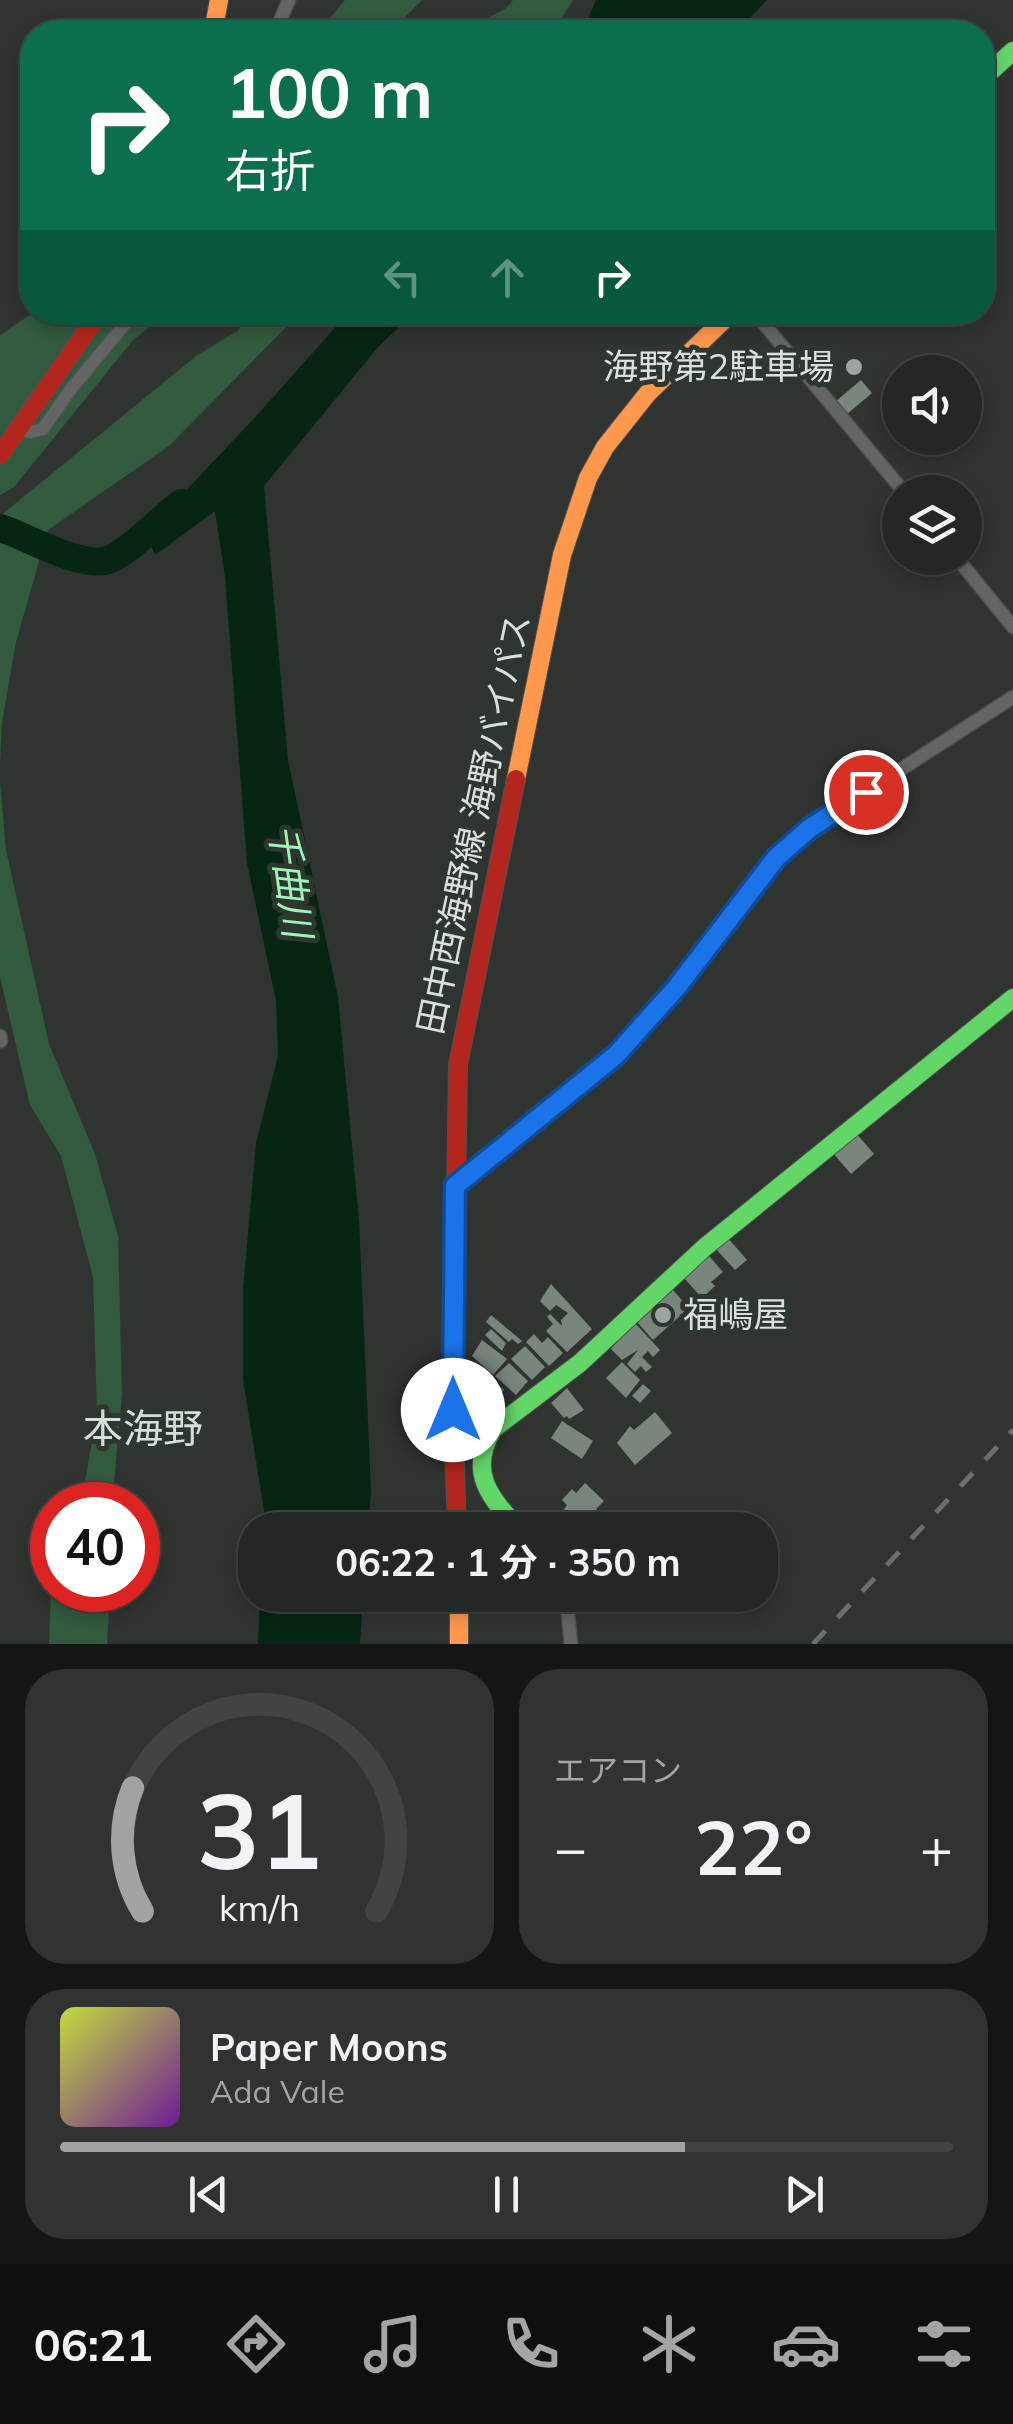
<!DOCTYPE html>
<html lang="ja">
<meta charset="utf-8">
<style>
body{margin:0;font-family:Mulish,"Noto Sans JP",sans-serif;background:#303332;color:#f1f3f6;height:100vh;display:flex;flex-direction:column;font-size:38px;white-space:nowrap}
*{box-sizing:border-box;margin:0}
p{font-size:32px;color:#a3a5a7}
.icon{flex:none;width:55px;height:55px;fill:none;stroke:currentColor;stroke-width:2;stroke-linecap:round;stroke-linejoin:round}
.map{position:relative;height:1644px;overflow:hidden}
.details{display:flex;flex-direction:column;gap:25px;padding:25px;background:#141514;flex:1}
.details>*{flex:none}
.banner{position:absolute;left:20px;top:20px;width:975px;height:305px;border-radius:40px;box-shadow:0 5px 15px #0003,0 0 0 2px #414442;background:#0b6e4f;color:#fff;overflow:hidden}
.tools{position:absolute;left:882px;top:355px;display:grid;gap:20px}
.tools a{display:grid;place-items:center;width:100px;height:100px;border-radius:50%;background:#242725;box-shadow:0 5px 15px #0003,0 0 0 2px #414442;font-size:50px}
.speed{position:absolute;left:30px;top:1482px;display:flex;gap:20px;font-size:50px;font-weight:700;text-align:center}
.speed>*{display:grid;place-content:center;width:130px;height:130px;border-radius:50%;background:#242725;box-shadow:0 5px 15px #0003,0 0 0 2px #414442;line-height:1}
.speed .limit{border:15px solid #d22;background:#fff;color:#111}
.pin{position:absolute;display:grid;place-items:center;width:85px;height:85px;color:#fff;margin:-42px;border:5px solid #fff;border-radius:50%;box-shadow:0 2px 10px #0007}
.me{position:absolute;width:110px;margin:-55px;rotate:0deg;stroke-linejoin:round;filter:drop-shadow(0 0 8px #0008)}
.turn{display:flex;align-items:center;gap:35px;height:210px;padding:0 40px;font-size:45px}
.turn .icon{width:130px;height:130px;stroke-width:2.5}
.turn b{display:block;font-size:70px;line-height:85px}
.lanes{display:flex;align-items:center;height:95px;padding:0 40px;background:#0003;justify-content:center;gap:50px;direction:ltr}
.lanes .off{opacity:.35}
.big{font-size:75px;font-weight:700;line-height:1.1}
.details .widget{flex:1;display:flex;flex-direction:column;justify-content:center;gap:15px;min-width:0;padding:0 35px;border-radius:40px;background:#303332}
.details .dial{align-items:center;gap:0}
.dial svg{height:260px;overflow:visible;fill:none;stroke:#414442;stroke-width:7;stroke-linecap:round;text-anchor:middle}
.dial text{fill:#f1f3f6;stroke:none}
.song{display:flex;align-items:center;gap:30px}
.cover{width:120px;height:120px;border-radius:15px;background:linear-gradient(135deg,hsl(70 70% 55%),hsl(280 70% 35%))}
.played{height:10px;border-radius:5px;background:linear-gradient(90deg,#9fa4a0 70%,#414442 70%)}
.keys{display:flex;justify-content:space-around;direction:ltr}
.heat{display:flex;justify-content:space-between;align-items:center;font-size:55px;direction:ltr}
.details .tiles{flex:1;display:grid;gap:25px;grid-template-columns:1fr 1fr}
.widget:last-child{grid-column:span 2}
.trip{position:absolute;left:238px;top:1512px;width:540px;height:100px;border-radius:40px;background:#242725;box-shadow:0 5px 15px #0003,0 0 0 2px #414442;font-weight:700;line-height:100px;text-align:center}
.dock{display:flex;height:160px;justify-content:space-around;align-items:center;background:#0e100f;color:#a3a5a7}
.dock .icon{width:70px;height:70px}
.dock .selected{color:#9fa4a0}
.dock b{font-size:45px;color:#f1f3f6}
.map>svg:first-child{display:block}
.green{fill:#315a3e}
.water{fill:#072513}
.lines{fill:none;stroke-linecap:round;stroke-linejoin:round}
.river{stroke:#072513;stroke-width:28}
.building{fill:#78867c}
.street-casing{stroke:#4f5350;stroke-width:15}
.fast-casing{stroke:#4f5350;stroke-width:20}
.slow-casing{stroke:#4f5350;stroke-width:20}
.jam-casing{stroke:#4f5350;stroke-width:20}
.street{stroke:#636664;stroke-width:12}
.fast{stroke:#63d668;stroke-width:18}
.slow{stroke:#ff974d;stroke-width:18}
.jam{stroke:#b3261e;stroke-width:18}
.rail{stroke:#6c6e6c;stroke-width:5;stroke-dasharray:18 18;stroke-linecap:butt}
.route-casing{stroke:#114b97;stroke-width:25}
.route{stroke:#1a73e8;stroke-width:18}
.poi-dot{fill:#9fa4a0;stroke:#2e3630;stroke-width:4}
.labels{text-anchor:middle;stroke-width:10;stroke-linejoin:round;paint-order:stroke}
.poi-label{font-size:35px;fill:#dbe0dc;stroke:#2e3630;text-anchor:end}
.street-label{font-size:35px;fill:#dbe0dc;stroke:#2e3630}
.water-label{font-size:38px;font-style:italic;fill:#9df6b8;stroke:#2e3630}
.quarter-label{font-size:40px;fill:#d4dfd7;stroke:#2e3630}
</style>
<div class="map">
<svg width="1013" height="1644" viewBox="0 0 1013 1644">
<rect width="100%" height="100%" fill="#303431"/>
<!-- green -->
<g class="green">
<polygon points="345,0 422,0 390,32 319,32"/>
<path d="M 513,0 L 573,0 L 553,32 L 474,32 C 488,11 502,17 513,0 Z"/>
<polygon points="33,313 167,313 133,340 14,487 0,495 0,335"/>
<polygon points="245,313 300,313 169,446 48,530 16,642 2,722 0,763 0,516 196,356 239,330"/>
<polygon points="0,781 6,850 49,1044 95,1154 118,1236 122,1394 112,1505 78,1505 83,1493 97,1414 93,1277 61,1156 30,1105 0,977"/>
<polygon points="52,1564 52,1590 110,1590 107,1644 49,1644"/>
</g>
<!-- water -->
<g class="water">
<polygon points="596,0 767,0 737,32 582,32"/>
<polygon points="348,313 414,313 379,346 264,486 288,760 338,997 359,1220 371,1491 368,1530 263,1530 264,1510 243,1380 243,1290 256,1143 278,1056 276,1001 247,863 225,577 215,511 155,555 146,533 259,413"/>
<polygon points="260,1595 363,1595 360,1644 258,1644"/>
</g>
<g class="lines">
<!-- river -->
<path class="river" d="M 0,528 C 27,536 87,573 113,558 C 137,545 159,520 181,503"/>
</g>
<!-- building -->
<g class="building">
<polygon points="861,380 872,393 846,415 835,402"/>
<polygon points="856,1133 874,1154 851,1174 833,1153"/>
<polygon points="728,1238 747,1260 735,1270 716,1249"/>
<polygon points="709,1256 723,1272 711,1282 715,1286 702,1298 684,1278"/>
<polygon points="551,1284 592,1329 567,1352 546,1331 553,1324 547,1317 550,1314 562,1326 561,1320 568,1313 556,1305 550,1311 540,1301"/>
<polygon points="673,1290 689,1308 653,1340 637,1322"/>
<polygon points="491,1315 522,1341 518,1344 512,1339 509,1342 486,1322"/>
<polygon points="634,1322 660,1350 653,1357 648,1351 642,1357 652,1367 646,1372 641,1366 635,1372 627,1364 638,1350 622,1360 611,1349"/>
<polygon points="491,1329 506,1343 502,1351 485,1335"/>
<polygon points="534,1334 542,1343 548,1337 563,1353 549,1366 526,1342"/>
<polygon points="482,1340 507,1359 493,1375 472,1356"/>
<polygon points="525,1346 545,1367 532,1380 511,1359"/>
<polygon points="622,1362 640,1380 626,1398 606,1378"/>
<polygon points="509,1363 528,1381 516,1395 495,1376"/>
<polygon points="491,1378 504,1390 496,1399 483,1387"/>
<polygon points="643,1384 651,1391 640,1403 632,1396"/>
<polygon points="567,1388 584,1410 569,1419 567,1416 564,1418 551,1403"/>
<polygon points="655,1412 672,1433 635,1465 617,1443 630,1426 634,1430"/>
<polygon points="562,1421 593,1441 582,1459 551,1438"/>
<polygon points="585,1483 604,1501 596,1509 619,1524 613,1530 596,1530 599,1526 588,1516 580,1525 564,1509 567,1505 562,1500 572,1489 576,1493"/>
</g>
<g class="lines">
<defs>
<g id="street">
<polyline points="275,32 289,0"/>
<polyline points="754,312 904,492"/>
<polyline points="16,429 30,432 43,429 70,390 135,312"/>
<polyline points="957,558 1013,627"/>
<polyline points="0,1036 1,1041"/>
<polyline points="455,1187 615,1055 639,1032 776,858 810,828 1013,697"/>
<path d="M 453,1410 C 472,1406 487,1406 503,1420"/>
<polyline points="566,1595 571,1644"/>
</g>
<g id="fast">
<polyline points="982,79 1013,51"/>
<path d="M 520,1530 C 490,1498 467,1472 493,1429 L 580,1363 L 705,1247 L 1013,998"/>
</g>
<g id="slow">
<polyline points="213,32 219,0"/>
<polyline points="516,779 562,555 588,478 605,447 648,393 732,312"/>
<polyline points="459,1595 459,1644"/>
</g>
<g id="jam">
<polyline points="0,455 100,312"/>
<polyline points="457,1530 453,1410 458,1065 516,779"/>
</g>
</defs>
<!-- street casing -->
<use href="#street" class="street-casing"/>
<!-- fast casing -->
<use href="#fast" class="fast-casing"/>
<!-- slow casing -->
<use href="#slow" class="slow-casing"/>
<!-- jam casing -->
<use href="#jam" class="jam-casing"/>
<!-- street -->
<use href="#street" class="street"/>
<!-- fast -->
<use href="#fast" class="fast"/>
<!-- slow -->
<use href="#slow" class="slow"/>
<!-- jam -->
<use href="#jam" class="jam"/>
<!-- rail -->
<polyline class="rail" points="813,1644 1013,1430"/>
</g>
<g class="lines">
<defs>
<polyline id="route" points="453,1410 455,1186 616,1055 677,987 776,858 810,828 866,792"/>
</defs>
<!-- route casing -->
<use href="#route" class="route-casing"/>
<!-- route -->
<use href="#route" class="route"/>
</g>
<!-- markers -->
<g class="poi-dot">
<circle cx="854" cy="367" r="10"/>
<circle cx="663" cy="1315" r="10"/>
</g>
<g class="labels">
<!-- poi labels -->
<g class="poi-label">
<text x="834" y="379">海野第2駐車場</text>
<text x="683" y="1327" text-anchor="start">福嶋屋</text>
</g>
<!-- street labels -->
<g class="street-label">
<text transform="translate(474 824) rotate(-78)" y="12">田中西海野線 海野バイパス</text>
</g>
<!-- water labels -->
<g class="water-label">
<text transform="translate(290 881) rotate(82)" y="13">千曲川</text>
</g>
<!-- quarter labels -->
<g class="quarter-label">
<text x="143" y="1443">本海野</text>
</g>
</g>
</svg>
<div class="tools">
<a><svg class="icon" aria-label="sound" viewBox="0 0 24 24"><path d="M4 9h4l5-4v14l-5-4H4zM17 9q2 3 0 6"/></svg></a>
<a><svg class="icon" aria-label="layers" viewBox="0 0 24 24"><path d="M12 4l9 5-9 5-9-5zM3 14l9 5 9-5"/></svg></a>
</div>
<div class="speed"><div class="limit">40</div></div>
<div class="pin" style="left:866px;top:792px;background:#d93025"><svg class="icon" aria-label="arrive" viewBox="0 0 24 24"><path d="M6 21V4h12l-3 4 3 4H6"/></svg></div>
<svg class="me" style="left:453px;top:1410px" viewBox="-20 -20 40 40"><circle r="19" fill="#fff"/><path d="M0-13L10 11 0 6-10 11z" fill="#1a73e8"/></svg>
<div class="trip">06:22 · 1 分 · 350 m</div>
<div class="banner">
<div class="turn"><svg class="icon" aria-label="right" viewBox="0 0 24 24"><path d="M7 20v-9h11M14 6l5 5-5 5"/></svg><div><b>100 m</b>右折</div></div>
<div class="lanes"><svg class="icon off" aria-label="left" viewBox="0 0 24 24"><path d="M17 20v-9H6M10 6l-5 5 5 5"/></svg><svg class="icon off" aria-label="ahead" viewBox="0 0 24 24"><path d="M12 20V5M6 11l6-6 6 6"/></svg><svg class="icon" aria-label="right" viewBox="0 0 24 24"><path d="M7 20v-9h11M14 6l5 5-5 5"/></svg></div>
</div>
</div>
<section class="details">
<div class="tiles">
<div class="widget dial"><svg viewBox="0 0 100 80">
<path d="M14 69A42 42 0 1 1 86 69"/>
<path d="M14 69A42 42 0 0 1 11 31" stroke="#9fa4a0"/>
<text x="50" y="56" font-size="32" font-weight="700">31</text>
<text x="50" y="72" font-size="11">km/h</text>
</svg></div>
<div class="widget"><p>エアコン</p>
<div class="heat"><a>−</a><b class="big">22°</b><a>+</a></div>
</div>
<div class="widget">
<div class="song"><i class="cover"></i><div><b>Paper Moons</b><p>Ada Vale</p></div></div>
<div class="played"></div>
<div class="keys"><svg class="icon" aria-label="previous" viewBox="0 0 24 24"><path d="M18 5L8 12l10 7zM5 5v14"/></svg><svg class="icon" aria-label="pause" viewBox="0 0 24 24"><path d="M8 5v14M16 5v14"/></svg><svg class="icon" aria-label="next" viewBox="0 0 24 24"><path d="M6 5l10 7-10 7zM19 5v14"/></svg></div>
</div>
</div>
</section>
<nav class="dock">
<b>06:21</b>
<svg class="icon selected" aria-label="directions" viewBox="0 0 24 24"><path d="M12 3l9 9-9 9-9-9zM9 14v-3h6M13 9l2 2-2 2"/></svg>
<svg class="icon" aria-label="music" viewBox="0 0 24 24"><path d="M9 18V5l10-2v13"/><circle cx="6" cy="18" r="3"/><circle cx="16" cy="16" r="3"/></svg>
<svg class="icon" aria-label="phone" viewBox="0 0 24 24"><path d="M5 4h4l2 5-3 2q2 4 5 5l2-3 5 2v4C11 20 4 13 5 4z"/></svg>
<svg class="icon" aria-label="climate" viewBox="0 0 24 24"><path d="M12 3v18M4 7l16 10M4 17L20 7"/></svg>
<svg class="icon" aria-label="car" viewBox="0 0 24 24"><path d="M5 17H2v-5l4-1 3-4h7l3 4 3 1v5h-3M9 17h6M6 11h13"/><circle cx="7" cy="17" r="2"/><circle cx="17" cy="17" r="2"/></svg>
<svg class="icon" aria-label="filters" viewBox="0 0 24 24"><path d="M4 7h16M4 17h16"/><circle cx="9" cy="7" r="2"/><circle cx="15" cy="17" r="2"/></svg>
</nav>
